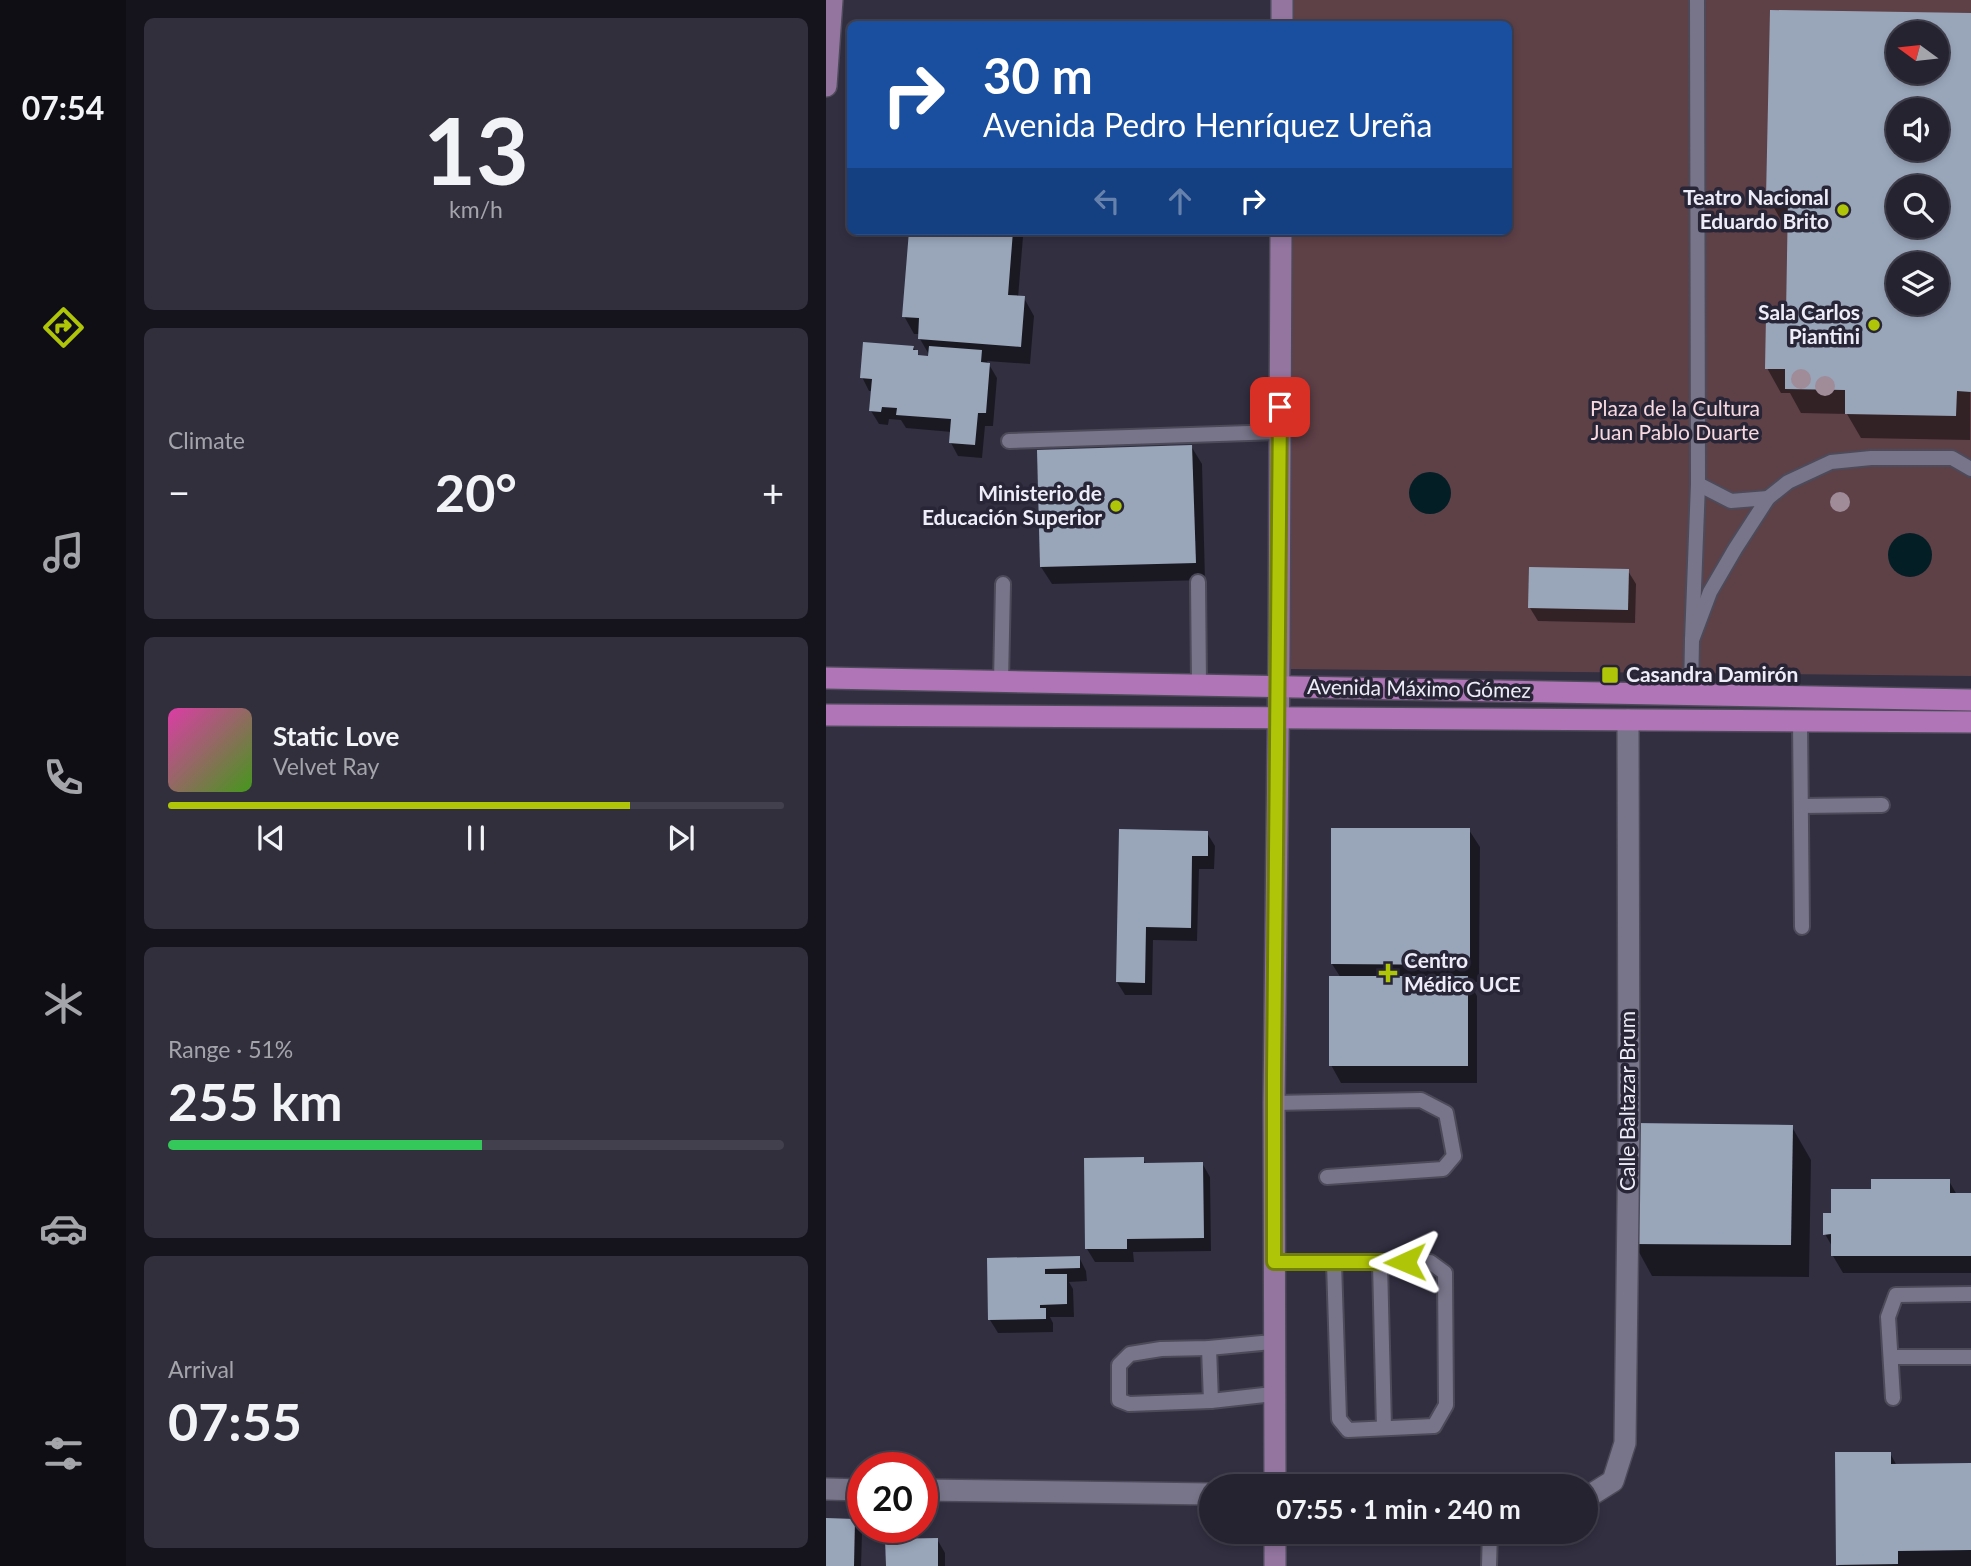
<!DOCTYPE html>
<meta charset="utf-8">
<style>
body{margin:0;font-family:Lato,sans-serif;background:#322f3d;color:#f1f3f6;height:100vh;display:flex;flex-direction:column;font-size:26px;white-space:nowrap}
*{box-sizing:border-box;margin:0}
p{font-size:23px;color:#a4a4ab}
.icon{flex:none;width:38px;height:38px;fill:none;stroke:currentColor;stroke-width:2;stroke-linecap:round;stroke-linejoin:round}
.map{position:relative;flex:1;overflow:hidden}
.drawer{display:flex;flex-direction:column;gap:18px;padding:18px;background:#15131b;width:700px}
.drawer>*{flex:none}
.guide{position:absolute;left:21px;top:21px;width:665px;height:214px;border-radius:10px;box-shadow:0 4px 10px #0003,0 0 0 2px #42404d;background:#1a4fa0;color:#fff;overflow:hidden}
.needle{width:46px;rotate:285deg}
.tools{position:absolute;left:1060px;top:21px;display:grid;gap:14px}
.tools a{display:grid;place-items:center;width:63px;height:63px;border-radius:50%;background:#262331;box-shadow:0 4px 10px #0003,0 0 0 2px #42404d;font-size:35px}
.speed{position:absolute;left:21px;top:1452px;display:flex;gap:14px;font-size:35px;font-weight:700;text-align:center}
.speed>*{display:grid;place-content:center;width:91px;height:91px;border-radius:50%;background:#262331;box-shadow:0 4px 10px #0003,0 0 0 2px #42404d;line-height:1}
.speed .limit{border:10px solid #d22;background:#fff;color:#111}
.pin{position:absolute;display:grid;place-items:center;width:60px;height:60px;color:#fff;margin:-30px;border-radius:14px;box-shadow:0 4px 10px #0006}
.me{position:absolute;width:77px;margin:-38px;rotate:269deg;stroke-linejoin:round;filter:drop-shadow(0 0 5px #0008)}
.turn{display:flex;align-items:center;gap:24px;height:147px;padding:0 21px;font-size:32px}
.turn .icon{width:91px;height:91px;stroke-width:2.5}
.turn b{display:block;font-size:49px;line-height:60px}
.lanes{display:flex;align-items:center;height:66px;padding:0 21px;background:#0003;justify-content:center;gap:35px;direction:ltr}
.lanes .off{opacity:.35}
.big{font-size:52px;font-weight:700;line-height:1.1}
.drawer .widget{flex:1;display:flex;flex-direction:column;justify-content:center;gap:10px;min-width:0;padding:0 24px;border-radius:10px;background:#322f3d}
.drawer .dial{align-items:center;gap:0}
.dial b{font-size:91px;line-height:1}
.song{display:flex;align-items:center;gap:21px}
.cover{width:84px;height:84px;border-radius:10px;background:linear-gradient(135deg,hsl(320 70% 55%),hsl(100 70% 35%))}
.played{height:7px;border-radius:4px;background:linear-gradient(90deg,#afc507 75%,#42404d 75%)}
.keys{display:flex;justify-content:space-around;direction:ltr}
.heat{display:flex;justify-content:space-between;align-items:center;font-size:38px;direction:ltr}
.charge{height:10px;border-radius:5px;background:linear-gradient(90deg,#34c759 51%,#42404d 0)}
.trip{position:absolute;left:373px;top:1474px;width:399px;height:70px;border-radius:35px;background:#262331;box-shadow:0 4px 10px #0003,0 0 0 2px #42404d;font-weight:700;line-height:70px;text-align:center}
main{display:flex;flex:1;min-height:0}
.tab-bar{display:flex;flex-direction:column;width:126px;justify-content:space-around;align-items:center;background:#0f0e14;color:#a4a4ab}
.tab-bar .icon{width:49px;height:49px}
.tab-bar .active{color:#afc507}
.tab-bar b{font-size:32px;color:#f1f3f6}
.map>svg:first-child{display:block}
.green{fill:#5e4047;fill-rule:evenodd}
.water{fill:#041e26}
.shadow{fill:#0007;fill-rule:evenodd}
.building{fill:#99a6ba;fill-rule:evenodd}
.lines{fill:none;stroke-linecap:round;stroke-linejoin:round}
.lane-casing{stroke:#4d4a59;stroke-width:18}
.street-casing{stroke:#4d4a59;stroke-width:24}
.secondary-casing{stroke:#4d4a59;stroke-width:24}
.primary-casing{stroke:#4d4a59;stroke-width:24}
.lane{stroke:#78758a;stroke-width:14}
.street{stroke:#78758a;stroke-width:21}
.secondary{stroke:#9375a0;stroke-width:21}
.primary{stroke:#af75b6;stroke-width:21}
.tree{fill:#9f8c98}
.route-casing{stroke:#728005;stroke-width:18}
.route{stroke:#afc507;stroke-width:12}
.poi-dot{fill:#afc507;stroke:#282537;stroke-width:2.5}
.labels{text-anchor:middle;stroke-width:7;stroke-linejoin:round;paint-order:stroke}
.poi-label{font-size:21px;font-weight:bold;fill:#eeecf8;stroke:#282537;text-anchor:end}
.park-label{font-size:21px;fill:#f8d9e0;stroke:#282537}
.street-label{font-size:21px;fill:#eeecf8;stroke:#282537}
</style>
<main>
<nav class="tab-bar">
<b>07:54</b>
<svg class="icon active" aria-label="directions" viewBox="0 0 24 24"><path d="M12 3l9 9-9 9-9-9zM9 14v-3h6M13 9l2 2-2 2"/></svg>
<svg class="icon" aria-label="music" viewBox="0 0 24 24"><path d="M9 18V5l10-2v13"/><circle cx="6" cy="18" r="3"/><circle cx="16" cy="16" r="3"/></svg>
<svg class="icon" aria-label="phone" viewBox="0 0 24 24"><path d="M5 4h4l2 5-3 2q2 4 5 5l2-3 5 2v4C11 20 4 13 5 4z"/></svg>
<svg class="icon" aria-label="climate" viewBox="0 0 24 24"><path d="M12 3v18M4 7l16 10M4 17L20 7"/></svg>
<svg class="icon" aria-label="car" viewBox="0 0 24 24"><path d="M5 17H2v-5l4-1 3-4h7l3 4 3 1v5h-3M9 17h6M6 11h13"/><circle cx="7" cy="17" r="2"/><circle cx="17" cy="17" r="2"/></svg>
<svg class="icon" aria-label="filters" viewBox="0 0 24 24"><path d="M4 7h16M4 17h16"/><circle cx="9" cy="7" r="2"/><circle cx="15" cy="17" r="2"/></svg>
</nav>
<section class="drawer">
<div class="widget dial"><b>13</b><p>km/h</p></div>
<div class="widget"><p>Climate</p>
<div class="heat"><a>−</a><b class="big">20°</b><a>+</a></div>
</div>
<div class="widget">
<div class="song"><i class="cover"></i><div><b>Static Love</b><p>Velvet Ray</p></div></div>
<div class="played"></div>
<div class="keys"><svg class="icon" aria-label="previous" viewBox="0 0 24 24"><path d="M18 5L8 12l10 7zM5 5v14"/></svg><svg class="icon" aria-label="pause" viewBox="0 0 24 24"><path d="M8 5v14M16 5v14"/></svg><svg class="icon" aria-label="next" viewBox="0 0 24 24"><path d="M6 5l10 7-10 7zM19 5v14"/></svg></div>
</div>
<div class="widget"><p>Range · 51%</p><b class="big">255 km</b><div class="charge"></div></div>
<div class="widget"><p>Arrival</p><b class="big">07:55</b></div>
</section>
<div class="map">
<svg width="1145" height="1566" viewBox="0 0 1145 1566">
<rect width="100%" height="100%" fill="#322f41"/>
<!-- green -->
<path class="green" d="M 465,0 L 1145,0 L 1145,676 L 462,669 L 464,231 L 682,231 L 682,24 L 464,24 ZM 1073,33 L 1111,33 L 1111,72 L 1073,72 ZM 1073,110 L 1111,110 L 1111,149 L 1073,149 ZM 1073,187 L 1111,187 L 1111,226 L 1073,226 ZM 1073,264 L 1111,264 L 1111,303 L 1073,303 Z"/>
<!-- water -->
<g class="water">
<circle cx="604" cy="493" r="21"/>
<circle cx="1084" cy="555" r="22"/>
</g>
<!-- shadow -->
<g class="shadow">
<path d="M 945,12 L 1145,15 L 1144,440 L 1035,438 L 1021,414 L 975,413 L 964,393 L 955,393 L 941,368 L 962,317 L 964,222 L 956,222 L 942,197 ZM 1073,33 L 1111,33 L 1111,72 L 1073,72 ZM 1073,110 L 1111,110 L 1111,149 L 1073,149 ZM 1073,187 L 1111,187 L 1111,226 L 1073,226 ZM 1073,264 L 1111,264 L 1111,303 L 1073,303 Z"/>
<polygon points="85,231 194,231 197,237 192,298 198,298 208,316 204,364 161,361 171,378 167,426 159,426 156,458 132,456 125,443 126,432 80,428 75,420 63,419 62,425 53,424 45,411 47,391 43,391 36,377 87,347 94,357 105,358 94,339 94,334 88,334 78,316"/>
<polygon points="365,446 376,464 379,580 226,584 215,567"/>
<polygon points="802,571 810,584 809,623 712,621 704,608"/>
<polygon points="643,830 654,847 653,982 643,982 651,996 651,1083 515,1083 505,1065 515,978 506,964"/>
<polygon points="294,831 381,833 389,846 388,869 373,869 371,941 327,940 326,995 299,995 291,982"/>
<polygon points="966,1127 985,1160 983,1277 826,1276 808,1243"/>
<polygon points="317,1159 320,1164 376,1163 384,1177 385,1251 307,1252 308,1262 269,1262 261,1249"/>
<polygon points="1123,1181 1131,1195 1145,1195 1145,1273 1017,1273 1007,1256 1007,1248 999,1234 1007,1215 1046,1191"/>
<polygon points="253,1257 260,1271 261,1281 243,1282 247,1289 248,1317 224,1317 227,1323 227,1332 172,1333 164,1320 163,1260"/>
<polygon points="1064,1453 1071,1466 1145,1465 1145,1566 1012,1566"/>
<polygon points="28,1520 36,1534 35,1566 0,1566"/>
<polygon points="111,1539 119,1553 119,1566 61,1566"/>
</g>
<!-- building -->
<g class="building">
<path d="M 944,10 L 1145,13 L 1145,392 L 1131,391 L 1130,416 L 1019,414 L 1019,390 L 959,389 L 959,369 L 939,369 L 940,315 L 960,315 L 962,198 L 940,198 ZM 1073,33 L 1111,33 L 1111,72 L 1073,72 ZM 1073,110 L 1111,110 L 1111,149 L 1073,149 ZM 1073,187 L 1111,187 L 1111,226 L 1073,226 ZM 1073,264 L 1111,264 L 1111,303 L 1073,303 Z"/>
<polygon points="83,231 187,231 182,295 199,296 195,347 92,339 93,318 76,317"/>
<polygon points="37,342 88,346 87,350 92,350 92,355 102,356 103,346 156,350 155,362 164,363 160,413 152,413 149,445 123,443 125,419 70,415 71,408 56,407 55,412 43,411 46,379 34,378"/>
<polygon points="366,445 370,563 214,567 211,450"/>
<polygon points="703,567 803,569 802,610 702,608"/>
<polygon points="505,828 644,828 644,965 505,964"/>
<polygon points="293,829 382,831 382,856 366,856 365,928 320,927 319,983 290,982"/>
<rect x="503" y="976" width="139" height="90"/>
<polygon points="808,1123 967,1125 965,1245 806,1244"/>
<polygon points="318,1157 318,1163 377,1162 378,1238 301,1239 301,1249 259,1249 258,1158"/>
<polygon points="1045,1179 1124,1179 1124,1193 1145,1193 1145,1256 1005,1256 1005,1234 997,1235 997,1213 1005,1213 1005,1189 1045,1189"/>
<polygon points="254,1256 254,1268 219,1269 219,1274 241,1274 241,1304 214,1305 214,1308 220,1308 220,1319 162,1320 161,1258"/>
<polygon points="1009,1452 1065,1452 1065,1464 1145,1463 1145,1550 1072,1551 1072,1564 1010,1565"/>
<polygon points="0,1518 29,1519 28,1566 0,1566"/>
<polygon points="112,1538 112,1566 60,1566 59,1539"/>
</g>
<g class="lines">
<defs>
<g id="lane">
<polyline points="183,441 454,432"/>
<polyline points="872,484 905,501 942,498"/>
<polyline points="372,582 373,685"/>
<polyline points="866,640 872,484 871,0"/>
<polyline points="175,682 177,584"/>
<polyline points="865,694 866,640 884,592 909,549 942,498 962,482 1005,462 1045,458 1126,458 1145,469"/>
<polyline points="974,721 976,927"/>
<polyline points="975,806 1056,805"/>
<polyline points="448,1103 595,1100 620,1113 628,1156 617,1169 501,1177"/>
<polyline points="448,1262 604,1262 619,1273 620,1405 608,1426 522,1430 513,1419 508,1263"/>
<polyline points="554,1263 558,1428"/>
<polyline points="447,1342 383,1348 335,1349 304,1354 293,1365 293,1400 303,1404 385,1401 447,1394"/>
<polyline points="383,1348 385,1401"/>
<polyline points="1065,1357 1145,1357"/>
<polyline points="1067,1398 1062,1317 1070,1295 1145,1294"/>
<polyline points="663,1566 664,1531"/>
</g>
<g id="street">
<polyline points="0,1489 37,1490"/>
<polyline points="96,1490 385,1494"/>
<polyline points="760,1498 787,1481 799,1443 803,1127 802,720"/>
</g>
<g id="secondary">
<polyline points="456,24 456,0"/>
<polyline points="0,86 6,0"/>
<polyline points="449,1486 448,1103 453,657 455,231"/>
<polyline points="449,1566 449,1531"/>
</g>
<g id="primary">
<polyline points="0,678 1145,700"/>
<polyline points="0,715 1145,722"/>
</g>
</defs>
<!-- lane casing -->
<use href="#lane" class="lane-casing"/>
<!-- street casing -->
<use href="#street" class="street-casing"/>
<!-- secondary casing -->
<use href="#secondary" class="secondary-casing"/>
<!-- primary casing -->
<use href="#primary" class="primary-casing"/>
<!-- lane -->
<use href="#lane" class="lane"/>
<!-- street -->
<use href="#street" class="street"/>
<!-- secondary -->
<use href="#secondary" class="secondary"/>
<!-- primary -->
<use href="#primary" class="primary"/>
</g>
<!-- trees -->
<g class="tree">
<circle cx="975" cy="379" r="10"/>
<circle cx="999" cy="386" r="10"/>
<circle cx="1014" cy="502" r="10"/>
</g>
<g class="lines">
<defs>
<polyline id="route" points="454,407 448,1076 448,1262 579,1262"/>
</defs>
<!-- route casing -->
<use href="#route" class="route-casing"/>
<!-- route -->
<use href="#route" class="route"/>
</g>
<!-- markers -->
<g class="poi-dot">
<circle cx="1017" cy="210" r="7"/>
<circle cx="1048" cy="325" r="7"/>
<circle cx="290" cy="506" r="7"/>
<rect x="775" y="666" width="18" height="18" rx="3.5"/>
<path d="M558.5 962.5h7v7h7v7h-7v7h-7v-7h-7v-7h7z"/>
</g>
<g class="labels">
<!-- poi labels -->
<g class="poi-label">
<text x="1003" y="205">Teatro Nacional<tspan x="1003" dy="24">Eduardo Brito</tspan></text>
<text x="1034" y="320">Sala Carlos<tspan x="1034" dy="24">Piantini</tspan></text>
<text x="276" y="501">Ministerio de<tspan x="276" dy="24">Educación Superior</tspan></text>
<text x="800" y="682" text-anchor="start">Casandra Damirón</text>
<text x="578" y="968" text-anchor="start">Centro<tspan x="578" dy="24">Médico UCE</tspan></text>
</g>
<!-- park labels -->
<g class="park-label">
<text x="849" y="416">Plaza de la Cultura<tspan x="849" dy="24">Juan Pablo Duarte</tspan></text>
</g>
<!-- street labels -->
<g class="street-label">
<text transform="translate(593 689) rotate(1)" y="7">Avenida Máximo Gómez</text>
<text transform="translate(802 1101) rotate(-90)" y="7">Calle Baltazar Brum</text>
</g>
</g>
</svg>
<div class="tools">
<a><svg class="needle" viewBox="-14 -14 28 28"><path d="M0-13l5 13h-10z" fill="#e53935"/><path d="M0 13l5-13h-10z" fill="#a4a4ab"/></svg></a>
<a><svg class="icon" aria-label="sound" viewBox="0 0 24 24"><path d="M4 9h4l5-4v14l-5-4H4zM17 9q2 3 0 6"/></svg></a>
<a><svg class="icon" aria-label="search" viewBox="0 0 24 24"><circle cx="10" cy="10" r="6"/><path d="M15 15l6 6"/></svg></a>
<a><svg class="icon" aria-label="layers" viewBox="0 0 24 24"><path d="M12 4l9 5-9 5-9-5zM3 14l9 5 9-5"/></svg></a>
</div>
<div class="speed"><div class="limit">20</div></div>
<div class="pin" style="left:454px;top:407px;background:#d93025"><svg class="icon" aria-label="arrive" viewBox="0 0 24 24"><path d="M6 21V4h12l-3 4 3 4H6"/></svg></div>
<svg class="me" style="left:579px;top:1262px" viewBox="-20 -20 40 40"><path d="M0-17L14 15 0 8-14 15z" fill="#afc507" stroke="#fff" stroke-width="4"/></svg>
<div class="trip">07:55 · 1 min · 240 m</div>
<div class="guide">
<div class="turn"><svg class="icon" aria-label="right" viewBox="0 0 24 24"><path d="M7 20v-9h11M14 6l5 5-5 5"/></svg><div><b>30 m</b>Avenida Pedro Henríquez Ureña</div></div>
<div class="lanes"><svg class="icon off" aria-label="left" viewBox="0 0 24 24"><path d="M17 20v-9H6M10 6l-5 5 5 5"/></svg><svg class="icon off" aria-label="ahead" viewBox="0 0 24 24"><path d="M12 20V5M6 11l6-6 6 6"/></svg><svg class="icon" aria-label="right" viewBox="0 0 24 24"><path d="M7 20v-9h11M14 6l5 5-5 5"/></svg></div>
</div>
</div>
</main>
